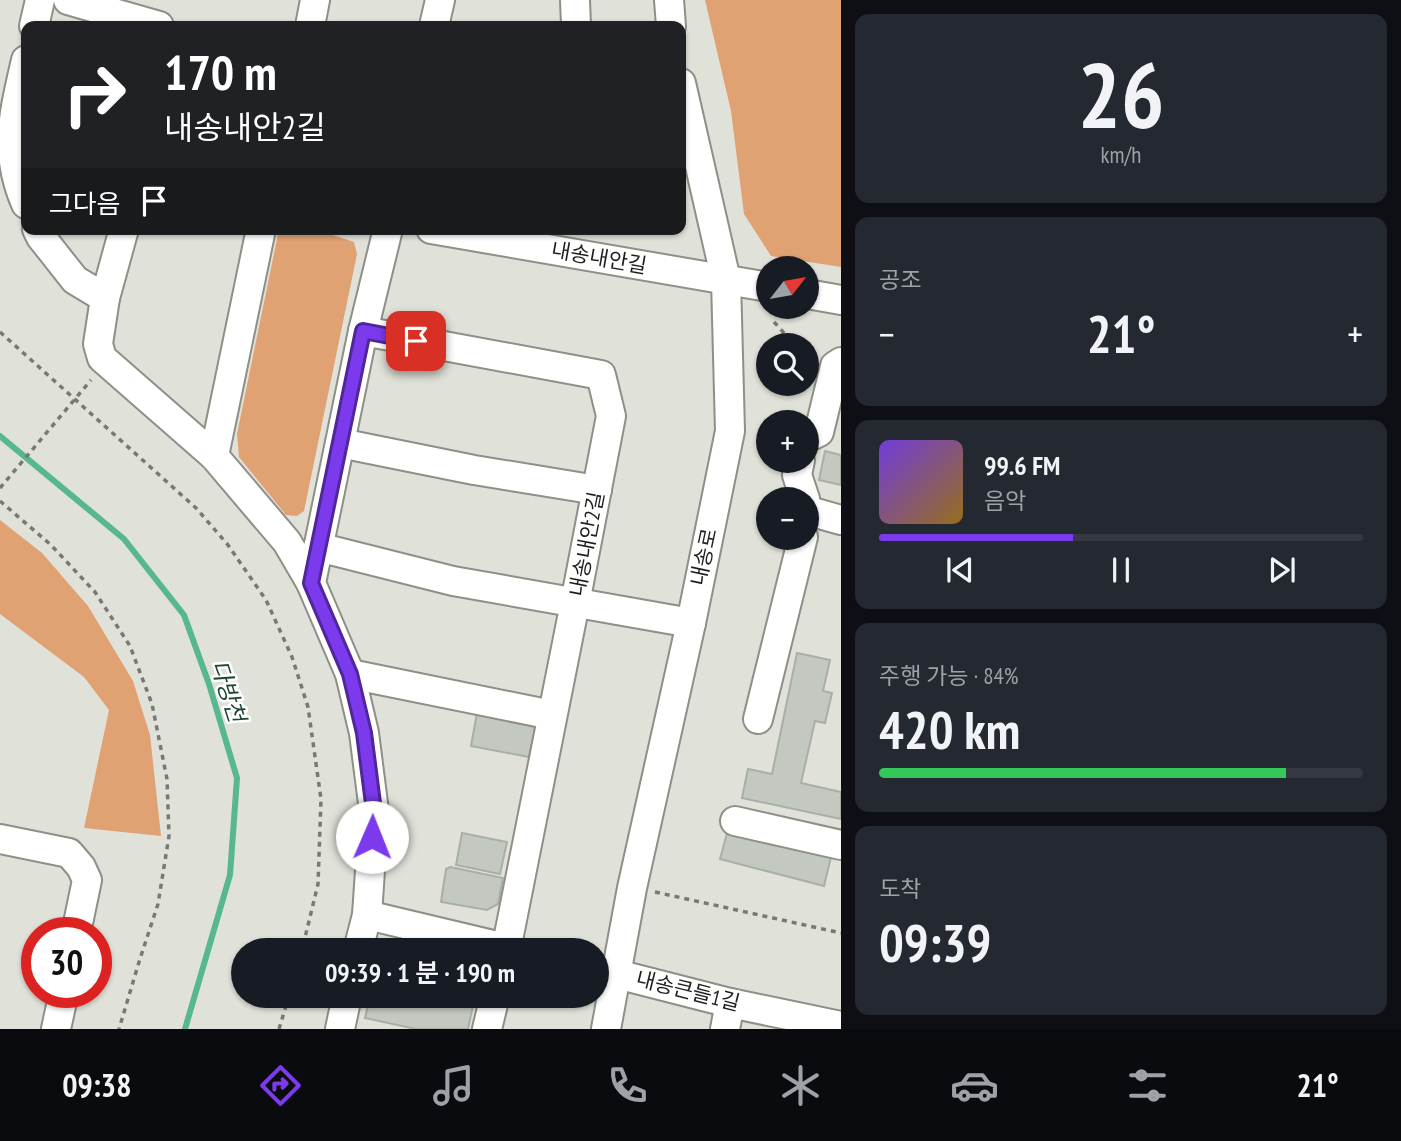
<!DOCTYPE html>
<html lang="ko">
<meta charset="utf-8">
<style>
body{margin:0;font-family:"PT Sans Narrow","Noto Sans KR",sans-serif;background:#242831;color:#f1f3f6;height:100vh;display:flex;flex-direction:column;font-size:26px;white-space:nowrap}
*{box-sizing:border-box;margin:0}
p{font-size:23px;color:#9ea1a6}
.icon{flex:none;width:38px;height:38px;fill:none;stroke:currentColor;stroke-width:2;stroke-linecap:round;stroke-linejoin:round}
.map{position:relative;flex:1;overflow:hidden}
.details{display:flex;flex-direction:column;gap:14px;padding:14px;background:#0d0f14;width:560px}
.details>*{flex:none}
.top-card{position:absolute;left:21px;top:21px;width:665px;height:214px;border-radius:14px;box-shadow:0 2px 5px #0004;background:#202124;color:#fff;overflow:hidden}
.needle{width:46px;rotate:59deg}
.controls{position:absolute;left:756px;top:256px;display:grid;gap:14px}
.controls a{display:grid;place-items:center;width:63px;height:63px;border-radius:50%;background:#171b24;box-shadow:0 2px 5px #0004;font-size:35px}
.speed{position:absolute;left:21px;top:917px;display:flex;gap:14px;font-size:35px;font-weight:700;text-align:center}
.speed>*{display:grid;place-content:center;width:91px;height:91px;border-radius:50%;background:#171b24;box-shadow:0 2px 5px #0004;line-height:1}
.speed .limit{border:10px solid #d22;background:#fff;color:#111}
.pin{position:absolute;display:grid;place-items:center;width:60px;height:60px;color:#fff;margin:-30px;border-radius:14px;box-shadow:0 4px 10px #0006}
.me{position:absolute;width:77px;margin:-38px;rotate:1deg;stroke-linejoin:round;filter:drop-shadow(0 0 5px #0008)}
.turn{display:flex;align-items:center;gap:24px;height:147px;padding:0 28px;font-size:32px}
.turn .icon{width:91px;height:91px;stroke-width:2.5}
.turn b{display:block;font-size:49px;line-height:60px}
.then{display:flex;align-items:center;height:66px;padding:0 28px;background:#0003;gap:14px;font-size:26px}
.big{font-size:52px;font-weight:600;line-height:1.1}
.details .tile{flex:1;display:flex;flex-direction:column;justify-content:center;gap:10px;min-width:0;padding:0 24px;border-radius:14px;background:#242831}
.details .dial{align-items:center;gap:0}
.dial b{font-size:91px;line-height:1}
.song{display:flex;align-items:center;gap:21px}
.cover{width:84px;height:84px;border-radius:10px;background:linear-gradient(135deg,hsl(260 70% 55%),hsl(40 70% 35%))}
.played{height:7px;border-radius:4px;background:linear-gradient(90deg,#7c3aed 40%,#363941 40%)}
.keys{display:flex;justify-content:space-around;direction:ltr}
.heat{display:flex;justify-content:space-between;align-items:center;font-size:38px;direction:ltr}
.charge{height:10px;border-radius:5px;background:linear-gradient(90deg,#34c759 84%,#363941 0)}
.trip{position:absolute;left:231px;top:938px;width:378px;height:70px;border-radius:35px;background:#171b24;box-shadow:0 2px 5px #0004;font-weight:600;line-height:70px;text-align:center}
.tab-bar{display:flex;height:112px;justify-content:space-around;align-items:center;background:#090b0e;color:#9ea1a6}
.tab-bar .icon{width:49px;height:49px}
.tab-bar .current{color:#7c3aed}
.tab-bar b{font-size:32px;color:#f1f3f6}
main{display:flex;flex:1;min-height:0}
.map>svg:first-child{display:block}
.green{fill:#e0a173}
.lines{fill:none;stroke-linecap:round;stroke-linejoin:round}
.stream{stroke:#57b78f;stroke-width:6}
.building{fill:#c3c9c1;stroke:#a9afa7;stroke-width:2}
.minor-casing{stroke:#8e8f86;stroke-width:32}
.path{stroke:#787973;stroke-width:3.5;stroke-dasharray:5 5;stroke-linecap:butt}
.minor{stroke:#fff;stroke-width:28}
.route-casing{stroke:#51269a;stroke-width:18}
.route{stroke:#7c3aed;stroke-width:12}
.labels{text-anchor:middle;stroke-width:5;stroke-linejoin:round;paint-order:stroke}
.street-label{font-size:21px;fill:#1f201c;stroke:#fff}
.water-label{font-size:23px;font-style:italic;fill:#1c4534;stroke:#fff}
</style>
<main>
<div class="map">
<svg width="841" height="1029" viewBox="0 0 841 1029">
<rect width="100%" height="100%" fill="#e0e1d8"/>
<!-- green -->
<g class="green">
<polygon points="705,0 841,0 841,267 771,256 744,214 731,111"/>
<polygon points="282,229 315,229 354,242 357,254 304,511 297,516 286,515 239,457 237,434 278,234"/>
<polygon points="0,520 42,553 88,606 133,681 150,735 161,836 84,828 109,710 84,677 0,614"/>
</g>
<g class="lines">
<!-- stream -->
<polyline class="stream" points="0,436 124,539 184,615 209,684 237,778 230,875 185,1029"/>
</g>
<!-- building -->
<g class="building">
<polygon points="825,451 841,455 841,485 819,480"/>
<polygon points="797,653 830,660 823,691 832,693 825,723 815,721 801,783 841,792 841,819 742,798 748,769 772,774"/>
<polygon points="477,713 536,724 529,757 471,746"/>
<polygon points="729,826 832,853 824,886 720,859"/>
<polygon points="462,833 507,842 500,874 456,865"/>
<polygon points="450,867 503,878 498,904 487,910 441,902 446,869"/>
<polygon points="386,947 406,950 381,950"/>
<polygon points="370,996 475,996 468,1029 416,1029 365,1018"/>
</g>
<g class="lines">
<defs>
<g id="minor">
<polyline points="68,0 159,26"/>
<polyline points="575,0 576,26"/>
<polyline points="669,0 671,26"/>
<polyline points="34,26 40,0"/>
<polyline points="310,26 315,0"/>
<polyline points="434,26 440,0"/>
<path d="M 26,60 C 14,113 3,151 26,204"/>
<polyline points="37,229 41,237 75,280 105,298 98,344 102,358 214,456 287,542 311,583"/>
<polyline points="431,229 768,287"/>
<polyline points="807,294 841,300"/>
<polyline points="105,298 124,229"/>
<polyline points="363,331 601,375 611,416 575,603 506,950"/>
<polyline points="807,438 819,432 835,366 841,362"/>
<polyline points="340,443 474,470 597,490"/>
<polyline points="214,456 261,229"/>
<polyline points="800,460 797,475 805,499"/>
<polyline points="809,511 841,520"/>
<polyline points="318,547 453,581 691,623"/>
<polyline points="350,674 552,715"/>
<polyline points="758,719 803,537"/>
<polyline points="735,821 841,845"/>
<polyline points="0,839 69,853 81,867 87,880 76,933"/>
<polyline points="367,915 514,950"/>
<polyline points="358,950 367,915 374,811 364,733 350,674 311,583 363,331 388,229"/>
<polyline points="597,969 730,1003 841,1026"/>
<polyline points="56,1029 64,992"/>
<polyline points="340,1029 347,996"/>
<polyline points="487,1029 495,996"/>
<polyline points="606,1029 632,888 691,623 730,431 726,280 681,83"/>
<polyline points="725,1029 730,1003"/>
</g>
</defs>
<!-- minor casing -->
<use href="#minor" class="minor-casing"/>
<!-- path -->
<g class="path">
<polyline points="774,322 795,345"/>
<polyline points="0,332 196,508 228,545 266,600 292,657 308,707 321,799 318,884 302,950"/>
<polyline points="807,357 809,360 807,369"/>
<polyline points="801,392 803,383"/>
<polyline points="0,488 91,380"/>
<polyline points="0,501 51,545 95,592 130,646 152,704 167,779 169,836 158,904 139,962 119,1029"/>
<polyline points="655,892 841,933"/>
<polyline points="279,1029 289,996"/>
</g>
<!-- minor -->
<use href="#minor" class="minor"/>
</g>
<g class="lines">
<defs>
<polyline id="route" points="372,837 374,811 364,733 350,674 311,583 363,331 416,341"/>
</defs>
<!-- route casing -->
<use href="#route" class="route-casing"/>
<!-- route -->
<use href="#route" class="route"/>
</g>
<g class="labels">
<!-- street labels -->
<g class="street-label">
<text transform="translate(599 258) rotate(10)" y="7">내송내안길</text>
<text transform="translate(587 544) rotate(-79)" y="7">내송내안2길</text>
<text transform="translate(704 557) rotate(-78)" y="7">내송로</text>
<text transform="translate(688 991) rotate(14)" y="7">내송큰들1길</text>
</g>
<!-- water labels -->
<g class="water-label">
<text transform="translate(228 691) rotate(72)" y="8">다방천</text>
</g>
</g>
</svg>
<div class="controls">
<a><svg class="needle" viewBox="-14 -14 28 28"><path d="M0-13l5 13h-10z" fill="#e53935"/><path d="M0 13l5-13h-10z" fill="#9ea1a6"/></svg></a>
<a><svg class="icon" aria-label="search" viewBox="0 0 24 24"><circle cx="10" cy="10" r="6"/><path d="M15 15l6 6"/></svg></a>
<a>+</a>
<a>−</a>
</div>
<div class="speed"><div class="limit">30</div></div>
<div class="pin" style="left:416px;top:341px;background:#d93025"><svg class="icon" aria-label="arrive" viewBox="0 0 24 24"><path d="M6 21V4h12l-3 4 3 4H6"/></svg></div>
<svg class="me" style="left:372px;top:837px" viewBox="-20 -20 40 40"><circle r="19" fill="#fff"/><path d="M0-13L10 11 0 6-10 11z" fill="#7c3aed"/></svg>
<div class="trip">09:39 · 1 분 · 190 m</div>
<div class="top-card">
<div class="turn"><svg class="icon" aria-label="right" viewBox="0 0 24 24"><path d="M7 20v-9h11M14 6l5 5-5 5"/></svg><div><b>170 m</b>내송내안2길</div></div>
<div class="then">그다음<svg class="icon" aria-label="arrive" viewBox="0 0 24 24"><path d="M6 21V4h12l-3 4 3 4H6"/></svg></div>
</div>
</div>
<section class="details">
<div class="tile dial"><b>26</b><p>km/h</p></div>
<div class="tile"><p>공조</p>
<div class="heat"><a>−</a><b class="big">21°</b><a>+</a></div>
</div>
<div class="tile">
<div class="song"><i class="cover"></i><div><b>99.6 FM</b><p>음악</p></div></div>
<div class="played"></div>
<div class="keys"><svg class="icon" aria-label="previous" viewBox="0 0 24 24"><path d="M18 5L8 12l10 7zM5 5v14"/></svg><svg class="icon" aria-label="pause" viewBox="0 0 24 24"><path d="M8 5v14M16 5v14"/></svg><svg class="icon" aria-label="next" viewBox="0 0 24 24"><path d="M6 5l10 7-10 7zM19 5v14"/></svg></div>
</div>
<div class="tile"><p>주행 가능 · 84%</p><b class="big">420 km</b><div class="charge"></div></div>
<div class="tile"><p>도착</p><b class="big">09:39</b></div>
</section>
</main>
<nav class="tab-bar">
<b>09:38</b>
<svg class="icon current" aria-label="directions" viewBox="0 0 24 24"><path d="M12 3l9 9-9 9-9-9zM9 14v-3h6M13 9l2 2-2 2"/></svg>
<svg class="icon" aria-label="music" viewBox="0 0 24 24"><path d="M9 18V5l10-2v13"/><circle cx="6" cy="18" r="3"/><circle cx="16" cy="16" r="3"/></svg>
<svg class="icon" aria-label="phone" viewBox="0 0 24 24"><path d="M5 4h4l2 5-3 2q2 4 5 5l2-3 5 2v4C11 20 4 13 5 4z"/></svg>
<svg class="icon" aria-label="climate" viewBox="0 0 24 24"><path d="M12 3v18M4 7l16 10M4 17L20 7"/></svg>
<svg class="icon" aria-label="car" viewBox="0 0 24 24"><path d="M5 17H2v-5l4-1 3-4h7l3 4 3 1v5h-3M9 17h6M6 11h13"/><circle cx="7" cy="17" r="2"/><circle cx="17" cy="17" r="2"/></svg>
<svg class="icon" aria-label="filters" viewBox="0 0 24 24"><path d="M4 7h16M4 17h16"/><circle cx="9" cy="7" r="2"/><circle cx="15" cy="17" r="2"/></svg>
<b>21°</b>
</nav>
